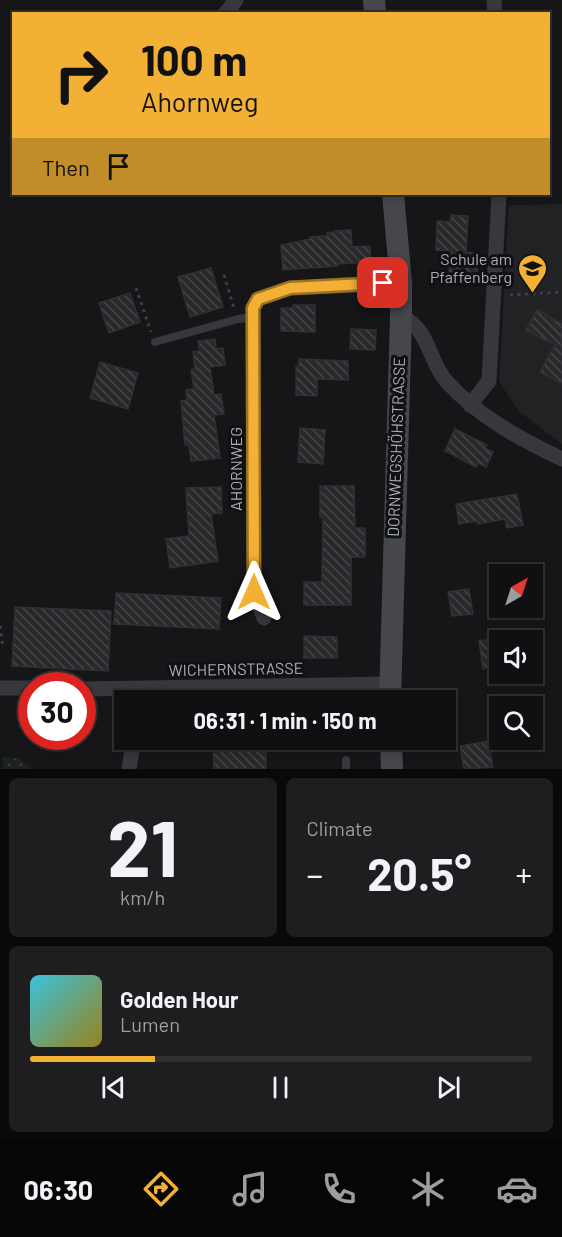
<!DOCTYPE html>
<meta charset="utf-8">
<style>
body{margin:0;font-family:Barlow,sans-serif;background:#1e1e20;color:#f1f3f6;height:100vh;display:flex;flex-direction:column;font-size:22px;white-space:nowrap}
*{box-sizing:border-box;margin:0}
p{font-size:20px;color:#9c9d9f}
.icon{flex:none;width:33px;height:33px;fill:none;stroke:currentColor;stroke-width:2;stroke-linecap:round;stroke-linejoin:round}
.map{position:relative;height:769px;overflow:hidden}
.details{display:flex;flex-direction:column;gap:9px;padding:9px;background:#09090a;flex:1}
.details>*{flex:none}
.top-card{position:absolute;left:12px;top:12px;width:538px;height:183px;border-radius:0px;box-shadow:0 3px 9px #0003,0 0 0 2px #303032;background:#f2b134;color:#111;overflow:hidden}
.needle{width:39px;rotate:39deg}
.buttons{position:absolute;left:489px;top:564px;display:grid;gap:12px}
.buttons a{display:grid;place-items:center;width:54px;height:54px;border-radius:0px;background:#101012;box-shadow:0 3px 9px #0003,0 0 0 2px #303032;font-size:30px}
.speed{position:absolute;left:18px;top:672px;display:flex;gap:12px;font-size:30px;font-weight:700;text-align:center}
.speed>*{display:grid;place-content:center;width:78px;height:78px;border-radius:50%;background:#101012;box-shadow:0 3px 9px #0003,0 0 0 2px #303032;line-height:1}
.speed .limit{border:9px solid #d22;background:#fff;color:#111}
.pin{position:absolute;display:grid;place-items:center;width:51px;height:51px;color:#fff;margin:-26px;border-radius:12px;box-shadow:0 3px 9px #0006}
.me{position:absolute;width:66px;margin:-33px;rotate:0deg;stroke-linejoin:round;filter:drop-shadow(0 0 4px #0008)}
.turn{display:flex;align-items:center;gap:21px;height:126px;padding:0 30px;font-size:27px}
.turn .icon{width:78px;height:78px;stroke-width:2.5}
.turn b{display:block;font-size:42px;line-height:51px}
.then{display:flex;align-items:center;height:57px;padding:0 30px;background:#0003;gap:12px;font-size:22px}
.big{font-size:45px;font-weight:700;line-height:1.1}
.details .card{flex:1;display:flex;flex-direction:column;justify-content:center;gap:9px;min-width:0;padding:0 21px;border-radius:9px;background:#1e1e20}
.details .dial{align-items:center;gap:0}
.dial b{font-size:78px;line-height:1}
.song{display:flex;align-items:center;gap:18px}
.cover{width:72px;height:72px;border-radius:9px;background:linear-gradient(135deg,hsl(190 70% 55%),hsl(50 70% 35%))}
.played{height:6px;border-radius:3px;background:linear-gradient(90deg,#f2b134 25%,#303032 25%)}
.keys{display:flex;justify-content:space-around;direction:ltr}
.heat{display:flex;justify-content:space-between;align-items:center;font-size:33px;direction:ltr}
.details .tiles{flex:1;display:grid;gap:9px;grid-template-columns:1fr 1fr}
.card:last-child{grid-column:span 2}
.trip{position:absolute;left:114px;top:690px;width:342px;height:60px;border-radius:0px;background:#101012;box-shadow:0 3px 9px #0003,0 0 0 2px #303032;font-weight:700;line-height:60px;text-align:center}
.menu{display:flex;height:96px;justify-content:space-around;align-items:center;background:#060607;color:#9c9d9f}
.menu .icon{width:42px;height:42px}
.menu .active{color:#f2b134}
.menu b{font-size:27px;color:#f1f3f6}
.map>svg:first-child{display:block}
.built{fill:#222225}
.grass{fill:url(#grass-dots)}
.building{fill:url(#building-back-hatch);stroke:#303034;stroke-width:1.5}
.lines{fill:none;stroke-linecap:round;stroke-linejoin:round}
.path{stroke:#3d3f44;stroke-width:3;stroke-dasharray:3 4.5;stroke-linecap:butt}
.lane{stroke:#37383d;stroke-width:8}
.street{stroke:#37383d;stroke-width:15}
.secondary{stroke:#45474d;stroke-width:22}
.route-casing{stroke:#9d7322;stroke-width:15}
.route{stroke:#f2b134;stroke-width:10}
.labels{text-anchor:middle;stroke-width:6;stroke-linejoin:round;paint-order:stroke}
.poi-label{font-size:16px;fill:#a8adb8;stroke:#111113;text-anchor:end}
.street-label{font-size:16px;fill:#a8adb8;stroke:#111113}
</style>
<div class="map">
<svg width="562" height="769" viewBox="0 0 562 769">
<defs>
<pattern id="grass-dots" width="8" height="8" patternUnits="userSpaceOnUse" patternTransform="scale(1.5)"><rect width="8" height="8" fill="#1c231d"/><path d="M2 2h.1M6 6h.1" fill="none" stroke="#3a403c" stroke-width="1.8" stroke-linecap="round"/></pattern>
<pattern id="building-back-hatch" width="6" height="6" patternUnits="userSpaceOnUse" patternTransform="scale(1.5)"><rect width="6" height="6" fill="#29292c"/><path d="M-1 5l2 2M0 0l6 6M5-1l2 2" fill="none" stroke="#454548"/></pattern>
</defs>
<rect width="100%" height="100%" fill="#161618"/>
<!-- built -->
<polygon class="built" points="562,204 562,444 520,412 499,382 509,205"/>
<!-- grass -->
<polygon class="grass" points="4,757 19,759 33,769 2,769"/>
<!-- building -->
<g class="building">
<polygon points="451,215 468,216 466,252 478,253 477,275 449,273 451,251 436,250 437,221 450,222"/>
<polygon points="351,230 352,247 370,246 371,262 337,264 337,266 283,270 281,245 310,239 310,237 327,236 327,233 335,232 335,231"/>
<polygon points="211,268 223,307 190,317 178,277"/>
<polygon points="130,293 140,322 109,333 99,303"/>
<polygon points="293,305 315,305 315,332 281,331 281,308 293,308"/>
<polygon points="537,310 562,324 562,384 540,372 555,345 526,330"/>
<polygon points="351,329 376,330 375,350 350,349"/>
<polygon points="215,339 216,349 223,348 225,365 210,367 214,395 221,394 224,414 214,415 220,458 191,461 189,445 185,445 181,401 187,400 186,390 194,389 191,370 195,369 193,352 200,351 198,341"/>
<polygon points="299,359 348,361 348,380 317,379 317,396 296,395 296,366 299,366"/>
<polygon points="100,362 138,373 128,409 90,398"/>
<polygon points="300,428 325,430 323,464 298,462"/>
<polygon points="455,429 487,445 485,448 493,452 486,467 478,463 476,467 445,451"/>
<polygon points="320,486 354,486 355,528 365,528 365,557 351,557 351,605 304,605 304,582 322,582 323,517 320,517"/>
<polygon points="221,487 222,513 211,514 218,561 170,568 166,539 189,536 186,488"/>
<polygon points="517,494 523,525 507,528 505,519 478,524 477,521 459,524 456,504"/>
<polygon points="469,589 473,614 452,616 448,592"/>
<polygon points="116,593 221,598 219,629 114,624"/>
<polygon points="15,607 111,611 108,671 12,666"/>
<polygon points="304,636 337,637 337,658 304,658"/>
<polygon points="500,638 500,666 483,669 479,641"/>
<polygon points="213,740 266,740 266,769 214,769"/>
<polygon points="488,741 493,767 464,769 460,746"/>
</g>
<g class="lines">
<!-- path -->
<g class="path">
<polyline points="224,275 234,308"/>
<polyline points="136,288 151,332"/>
<polyline points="510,295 562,292"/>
<polyline points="0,626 3,648"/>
</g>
<!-- lane -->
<g class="lane">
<polyline points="155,342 238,319 253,317"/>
<polyline points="346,760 346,769"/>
</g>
<!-- street -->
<g class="street">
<polyline points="494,0 495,14"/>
<polyline points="225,14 236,0"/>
<path d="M 401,316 C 430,329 428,361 447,382 C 479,417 520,439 562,459"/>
<polyline points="470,405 489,381 499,194"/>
<polyline points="264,618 254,592 253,308 258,299 290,288 401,283"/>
<polyline points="0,688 32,688"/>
<polyline points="82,689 389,684"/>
<polyline points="129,769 133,743 135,740"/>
</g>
<!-- secondary -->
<g class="secondary">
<polyline points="374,0 375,14"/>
<polyline points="390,700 401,316 401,283 393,194"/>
<polyline points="391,740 392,769"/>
</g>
</g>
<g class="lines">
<defs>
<polyline id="route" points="254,592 253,308 258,299 290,288 383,283"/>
</defs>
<!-- route casing -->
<use href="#route" class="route-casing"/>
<!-- route -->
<use href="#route" class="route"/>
</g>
<!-- icons -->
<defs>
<symbol id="school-pin" viewBox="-11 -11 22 30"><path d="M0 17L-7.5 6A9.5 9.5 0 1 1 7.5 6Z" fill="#f2b134" stroke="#111113"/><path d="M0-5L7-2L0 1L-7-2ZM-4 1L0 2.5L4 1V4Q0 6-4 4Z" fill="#111"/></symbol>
</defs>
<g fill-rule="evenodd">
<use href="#school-pin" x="516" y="252" width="33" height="45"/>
</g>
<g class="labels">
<!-- poi labels -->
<g class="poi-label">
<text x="512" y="265">Schule am<tspan x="512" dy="18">Pfaffenberg</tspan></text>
</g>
<!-- street labels -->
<g class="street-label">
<text transform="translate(396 447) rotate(-88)" y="6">DORNWEGSHÖHSTRASSE</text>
<text transform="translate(236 469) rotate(-90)" y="6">AHORNWEG</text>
<text transform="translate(236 669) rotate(-1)" y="6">WICHERNSTRASSE</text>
</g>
</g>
</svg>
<div class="buttons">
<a><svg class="needle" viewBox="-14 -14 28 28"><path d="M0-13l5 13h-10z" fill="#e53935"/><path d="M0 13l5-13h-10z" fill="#9c9d9f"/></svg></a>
<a><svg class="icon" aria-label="sound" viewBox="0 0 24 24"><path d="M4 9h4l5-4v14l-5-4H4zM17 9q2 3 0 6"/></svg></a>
<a><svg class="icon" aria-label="search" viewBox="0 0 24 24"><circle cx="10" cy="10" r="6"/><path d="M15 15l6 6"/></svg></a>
</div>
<div class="speed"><div class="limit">30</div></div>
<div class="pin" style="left:383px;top:283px;background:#d93025"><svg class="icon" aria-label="arrive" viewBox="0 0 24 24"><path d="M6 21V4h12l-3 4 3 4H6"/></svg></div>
<svg class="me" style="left:254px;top:592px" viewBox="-20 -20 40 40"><path d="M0-17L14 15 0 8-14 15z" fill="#f2b134" stroke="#fff" stroke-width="4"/></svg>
<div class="trip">06:31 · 1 min · 150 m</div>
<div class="top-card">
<div class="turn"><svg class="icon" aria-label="right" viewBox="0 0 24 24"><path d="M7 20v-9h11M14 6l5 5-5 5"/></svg><div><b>100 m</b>Ahornweg</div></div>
<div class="then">Then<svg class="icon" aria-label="arrive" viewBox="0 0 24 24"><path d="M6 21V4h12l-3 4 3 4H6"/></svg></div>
</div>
</div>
<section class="details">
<div class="tiles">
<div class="card dial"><b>21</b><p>km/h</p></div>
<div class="card"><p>Climate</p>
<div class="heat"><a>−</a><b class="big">20.5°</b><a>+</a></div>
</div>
<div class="card">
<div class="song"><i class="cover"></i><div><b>Golden Hour</b><p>Lumen</p></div></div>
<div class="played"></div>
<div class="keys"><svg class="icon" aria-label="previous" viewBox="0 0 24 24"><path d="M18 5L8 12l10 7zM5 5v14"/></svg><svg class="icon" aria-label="pause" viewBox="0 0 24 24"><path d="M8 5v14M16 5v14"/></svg><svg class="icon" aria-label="next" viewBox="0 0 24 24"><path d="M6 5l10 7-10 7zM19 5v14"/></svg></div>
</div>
</div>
</section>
<nav class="menu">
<b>06:30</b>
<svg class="icon active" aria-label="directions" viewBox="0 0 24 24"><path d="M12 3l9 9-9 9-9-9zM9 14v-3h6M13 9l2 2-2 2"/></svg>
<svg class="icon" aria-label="music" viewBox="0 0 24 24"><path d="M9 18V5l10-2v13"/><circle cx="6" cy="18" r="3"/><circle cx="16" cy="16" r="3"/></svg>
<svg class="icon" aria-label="phone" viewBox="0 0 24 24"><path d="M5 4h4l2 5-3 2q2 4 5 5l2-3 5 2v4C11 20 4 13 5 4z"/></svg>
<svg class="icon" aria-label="climate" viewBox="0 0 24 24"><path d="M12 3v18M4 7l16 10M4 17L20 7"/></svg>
<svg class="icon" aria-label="car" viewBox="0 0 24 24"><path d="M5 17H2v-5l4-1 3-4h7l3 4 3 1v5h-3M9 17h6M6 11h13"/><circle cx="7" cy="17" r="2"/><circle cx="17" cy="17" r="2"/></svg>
</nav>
